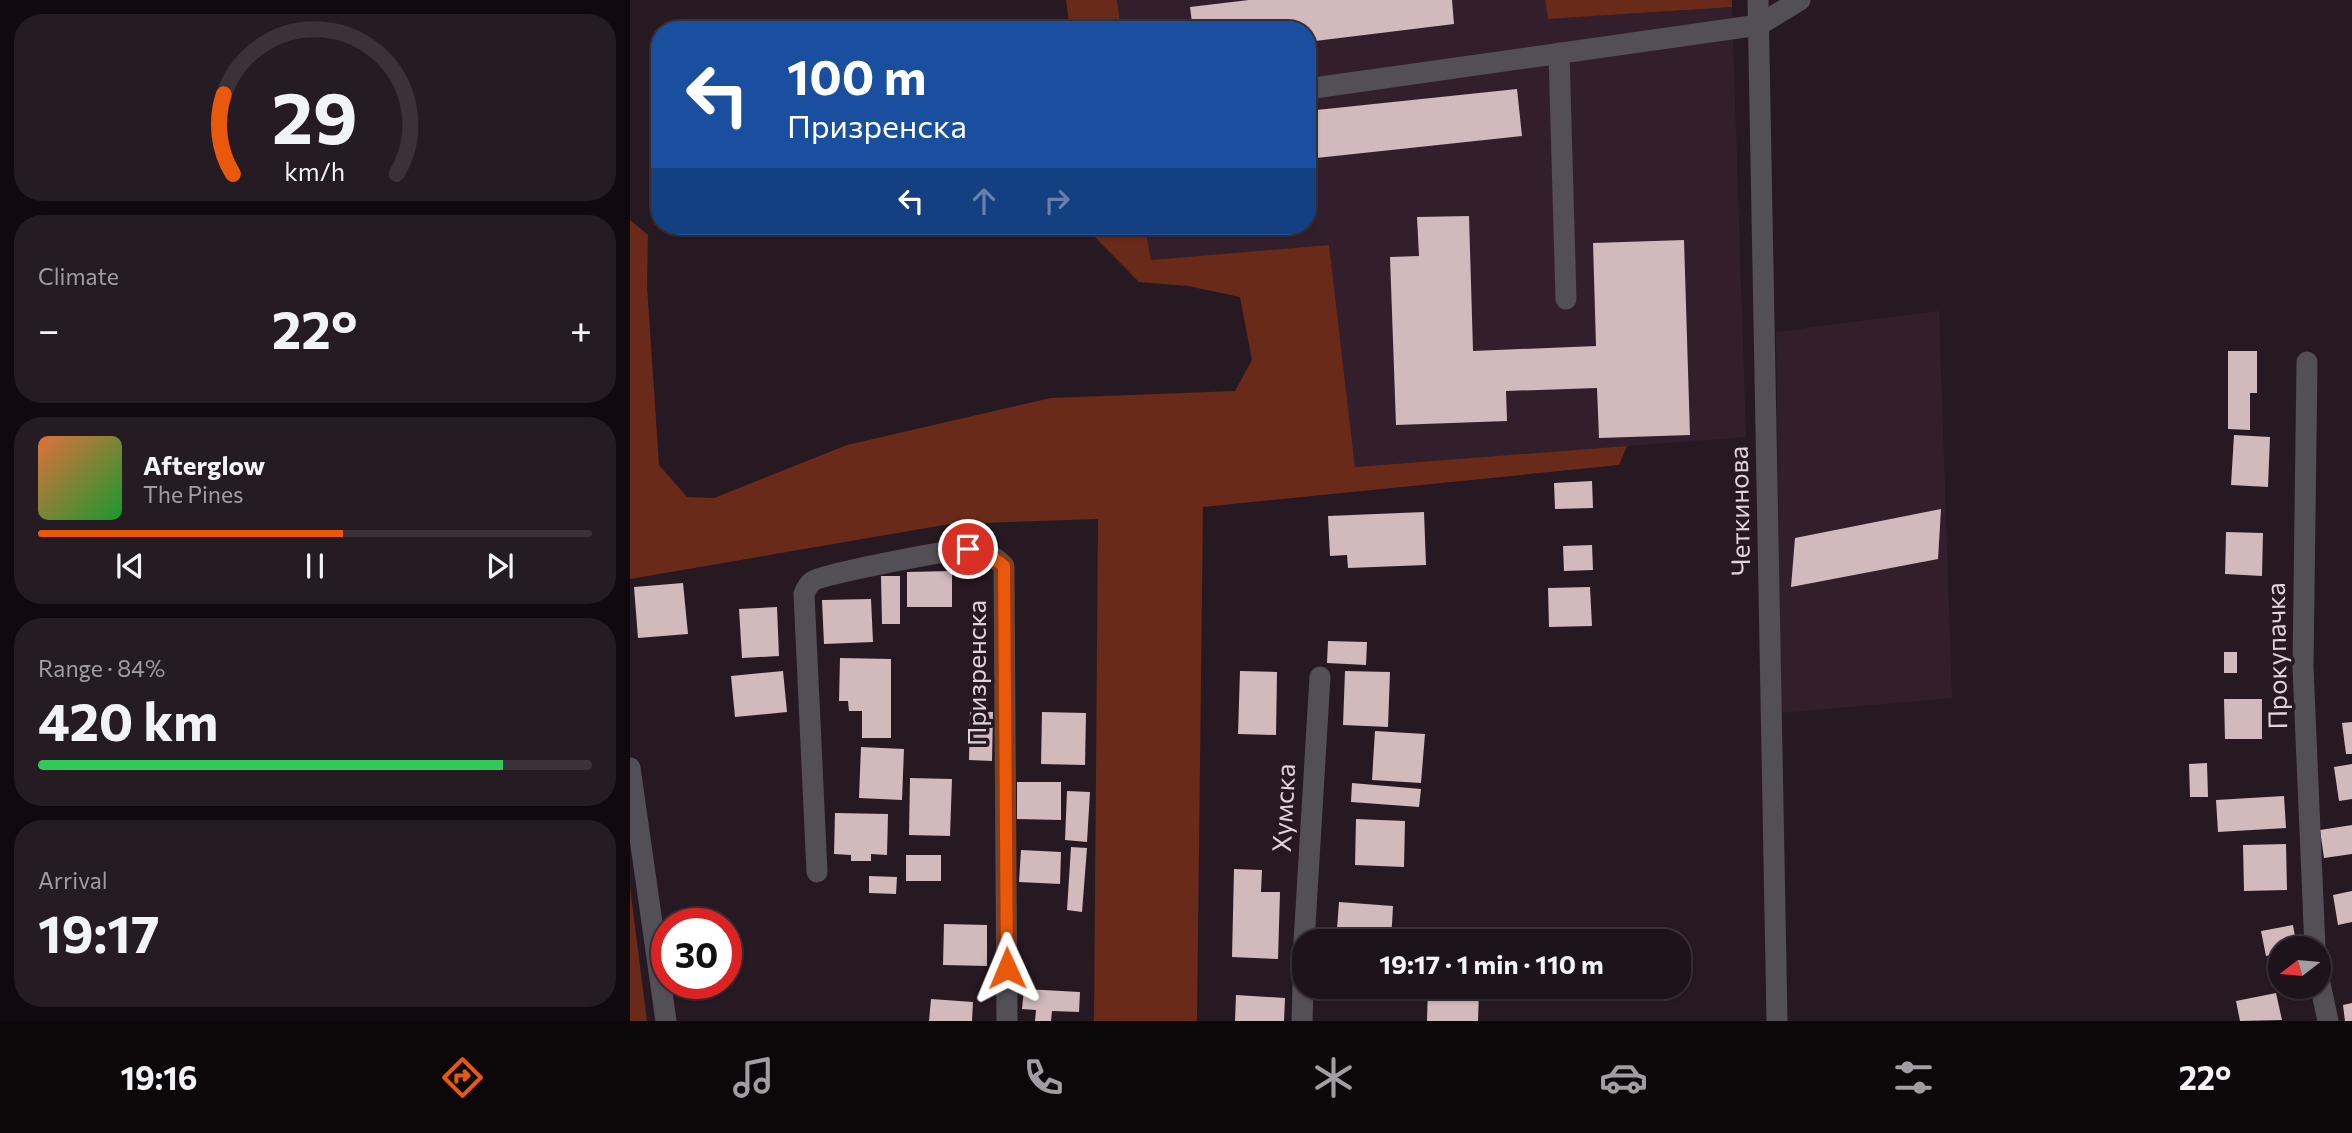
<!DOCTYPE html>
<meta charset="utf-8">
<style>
body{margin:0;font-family:Commissioner,sans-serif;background:#251c23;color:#f1f3f6;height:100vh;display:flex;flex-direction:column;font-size:26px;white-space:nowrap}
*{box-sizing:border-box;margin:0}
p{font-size:23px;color:#a09ea2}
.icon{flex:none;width:38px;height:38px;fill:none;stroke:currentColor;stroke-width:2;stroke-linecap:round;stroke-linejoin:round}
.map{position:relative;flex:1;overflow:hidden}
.drawer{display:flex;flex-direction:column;gap:14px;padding:14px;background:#100a0e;width:630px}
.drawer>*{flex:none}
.banner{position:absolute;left:21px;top:21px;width:665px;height:214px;border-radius:28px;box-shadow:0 2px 5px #0004,0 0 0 2px #3b3239;background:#1a4fa0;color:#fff;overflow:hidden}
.needle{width:46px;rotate:254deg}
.buttons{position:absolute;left:1638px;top:936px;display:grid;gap:14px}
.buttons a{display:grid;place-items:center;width:63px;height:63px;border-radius:50%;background:#1d131a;box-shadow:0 2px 5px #0004,0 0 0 2px #3b3239;font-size:35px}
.speed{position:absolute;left:21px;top:908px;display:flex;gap:14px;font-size:35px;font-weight:700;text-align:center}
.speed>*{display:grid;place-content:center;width:91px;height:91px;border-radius:50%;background:#1d131a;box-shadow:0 2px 5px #0004,0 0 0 2px #3b3239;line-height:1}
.speed .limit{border:10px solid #d22;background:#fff;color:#111}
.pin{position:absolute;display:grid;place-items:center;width:60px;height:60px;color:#fff;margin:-30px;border:4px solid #fff;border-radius:50%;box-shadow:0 2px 7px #0007}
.me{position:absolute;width:77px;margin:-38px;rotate:359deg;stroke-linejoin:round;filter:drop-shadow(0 0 5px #0008)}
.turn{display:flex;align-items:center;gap:24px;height:147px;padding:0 21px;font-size:32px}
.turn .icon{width:91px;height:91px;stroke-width:2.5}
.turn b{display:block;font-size:49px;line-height:60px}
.lanes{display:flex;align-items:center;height:66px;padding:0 21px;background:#0003;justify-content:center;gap:35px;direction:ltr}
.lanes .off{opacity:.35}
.big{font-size:52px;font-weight:700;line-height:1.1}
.drawer .widget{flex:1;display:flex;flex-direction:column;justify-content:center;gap:10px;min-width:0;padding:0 24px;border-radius:28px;background:#251c23}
.drawer .dial{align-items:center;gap:0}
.dial svg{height:182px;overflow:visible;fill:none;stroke:#3b3239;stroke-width:7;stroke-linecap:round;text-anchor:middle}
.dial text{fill:#f1f3f6;stroke:none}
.song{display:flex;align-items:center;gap:21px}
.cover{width:84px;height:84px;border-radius:10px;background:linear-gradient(135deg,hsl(20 70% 55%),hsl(130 70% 35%))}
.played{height:7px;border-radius:4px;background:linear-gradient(90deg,#ea580c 55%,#3b3239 55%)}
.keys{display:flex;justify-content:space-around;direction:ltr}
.heat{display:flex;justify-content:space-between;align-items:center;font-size:38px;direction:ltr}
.charge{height:10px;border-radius:5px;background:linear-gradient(90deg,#34c759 84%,#3b3239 0)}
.trip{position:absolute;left:662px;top:929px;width:399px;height:70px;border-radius:28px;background:#1d131a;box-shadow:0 2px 5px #0004,0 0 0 2px #3b3239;font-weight:700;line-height:70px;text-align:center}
.tabs{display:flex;height:112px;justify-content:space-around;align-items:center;background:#0c080a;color:#a09ea2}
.tabs .icon{width:49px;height:49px}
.tabs .current{color:#ea580c}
.tabs b{font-size:32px;color:#f1f3f6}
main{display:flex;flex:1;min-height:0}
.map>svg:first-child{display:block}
.built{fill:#331f2c}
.green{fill:#692a1a}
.building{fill:#d1b9bc}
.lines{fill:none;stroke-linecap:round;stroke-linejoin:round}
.minor{stroke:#534f56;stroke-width:21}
.route-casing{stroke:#983908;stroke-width:18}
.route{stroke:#ea580c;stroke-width:12}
.labels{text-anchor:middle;stroke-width:7;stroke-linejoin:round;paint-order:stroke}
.street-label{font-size:26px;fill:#dfd4db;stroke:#271922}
</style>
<main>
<section class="drawer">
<div class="widget dial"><svg viewBox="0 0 100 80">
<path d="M14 69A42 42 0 1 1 86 69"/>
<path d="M14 69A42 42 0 0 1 10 34" stroke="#ea580c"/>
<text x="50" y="56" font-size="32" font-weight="700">29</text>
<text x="50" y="72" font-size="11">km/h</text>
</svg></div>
<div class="widget"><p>Climate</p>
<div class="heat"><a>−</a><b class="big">22°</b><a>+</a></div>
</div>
<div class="widget">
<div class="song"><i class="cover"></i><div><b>Afterglow</b><p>The Pines</p></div></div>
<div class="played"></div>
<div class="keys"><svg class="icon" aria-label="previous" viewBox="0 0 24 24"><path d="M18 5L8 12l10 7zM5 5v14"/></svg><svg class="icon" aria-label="pause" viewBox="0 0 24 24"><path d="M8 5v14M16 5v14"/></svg><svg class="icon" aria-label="next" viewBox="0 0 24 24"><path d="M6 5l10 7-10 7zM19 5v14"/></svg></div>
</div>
<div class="widget"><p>Range · 84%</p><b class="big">420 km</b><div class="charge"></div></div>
<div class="widget"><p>Arrival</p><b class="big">19:17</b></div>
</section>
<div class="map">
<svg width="1722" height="1021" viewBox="0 0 1722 1021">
<rect width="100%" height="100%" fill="#271922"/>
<!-- built -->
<g class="built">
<polygon points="487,0 915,0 918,19 1102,7 1116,437 725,467 699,245 521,260 515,226 677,226 677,30 491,30"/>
<polygon points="1309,311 1322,698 1151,713 1146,332"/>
</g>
<!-- green -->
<g class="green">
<polygon points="436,0 487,0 491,30 440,30"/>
<polygon points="915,0 1102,0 1102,7 918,19"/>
<polygon points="0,220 18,235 17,286 29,465 57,497 84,498 217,445 421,398 605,391 622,360 610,297 558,286 509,282 454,226 515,226 521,260 699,245 725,467 997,446 989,465 573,507 567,1021 464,1021 468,519 320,524 0,579"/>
<polygon points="0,887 17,1021 0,1021"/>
</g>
<!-- building -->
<g class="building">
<polygon points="619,0 822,0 824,24 677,42 677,30 563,30 560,7"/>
<polygon points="887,89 892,136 677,159 677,111"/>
<polygon points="839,216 843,351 966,346 963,243 1054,240 1060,435 969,438 967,388 876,391 877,421 766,425 760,257 789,256 787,217"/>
<polygon points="1598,351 1627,351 1627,393 1620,393 1620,430 1598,429"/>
<polygon points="1604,435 1640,437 1638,487 1601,485"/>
<polygon points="962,481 963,508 925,509 924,483"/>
<polygon points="1311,509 1308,559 1161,587 1165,538"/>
<polygon points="794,512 796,565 718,568 717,555 700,556 698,516"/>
<polygon points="1596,532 1633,533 1632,576 1595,574"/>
<polygon points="962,545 963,570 934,571 933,546"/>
<polygon points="322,571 322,607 277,607 277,572"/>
<polygon points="251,576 270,576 270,624 252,624"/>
<polygon points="53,583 58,634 8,638 4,587"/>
<polygon points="960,587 962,626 919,627 918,588"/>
<polygon points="241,599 243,642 194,644 192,600"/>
<polygon points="147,607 149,656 112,658 109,609"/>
<polygon points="698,641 737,642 736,665 697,663"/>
<rect x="1594" y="652" width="13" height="21"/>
<polygon points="210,658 261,659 261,738 232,738 232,711 219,711 218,701 209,701"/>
<polygon points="153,671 157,712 105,717 101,676"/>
<polygon points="610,671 647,672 646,735 608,734"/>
<polygon points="715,671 760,672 758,727 713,725"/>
<polygon points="1594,699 1632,699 1632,739 1595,739"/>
<polygon points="340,711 363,712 362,761 339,760"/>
<polygon points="412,712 456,713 455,765 411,764"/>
<polygon points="1722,722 1722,754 1716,754 1712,723"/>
<polygon points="745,731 795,734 791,783 742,780"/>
<polygon points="231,747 274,749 272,800 229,798"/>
<polygon points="1577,763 1578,797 1560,797 1559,764"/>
<polygon points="1722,764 1722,799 1709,801 1704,767"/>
<polygon points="280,778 322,779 320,836 279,835"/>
<polygon points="387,782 431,782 431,820 387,819"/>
<polygon points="722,783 791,789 789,807 721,802"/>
<polygon points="437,791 460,792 457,842 435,840"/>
<polygon points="1654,796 1656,828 1588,832 1586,800"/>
<polygon points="205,813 258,814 257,855 241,854 241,861 221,861 221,855 204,854"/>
<polygon points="726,819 775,821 774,867 725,865"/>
<polygon points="1722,825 1722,854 1694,858 1690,830"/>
<polygon points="1656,844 1657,890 1614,891 1613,845"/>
<polygon points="441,847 457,848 452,912 437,910"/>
<polygon points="391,850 431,852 430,884 389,882"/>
<rect x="276" y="855" width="35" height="26"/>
<polygon points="604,869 632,870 631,892 650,892 648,959 602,957"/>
<polygon points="239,876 267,877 266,894 239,893"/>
<polygon points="1722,891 1722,922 1708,925 1703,895"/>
<polygon points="709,902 763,906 761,942 706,942"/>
<polygon points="314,924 357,925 357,966 313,965"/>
<polygon points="1663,925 1667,948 1650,948 1650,953 1636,956 1631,931"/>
<polygon points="798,987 849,989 848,1021 797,1021"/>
<polygon points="394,989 450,992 449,1012 422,1011 421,1021 405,1021 406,1010 392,1009"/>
<polygon points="1646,993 1652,1020 1610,1021 1606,1001"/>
<polygon points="606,995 655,998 654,1021 605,1021"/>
<polygon points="301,999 343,1002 342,1021 299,1021"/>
<polygon points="1722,1003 1722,1021 1715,1021 1713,1005"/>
</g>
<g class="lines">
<!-- minor -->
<g class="minor">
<polyline points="1128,0 1147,1021"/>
<polyline points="929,53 936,299"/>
<polyline points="677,89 1129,25 1170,0"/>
<polyline points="1677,362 1673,667 1685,948"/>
<polyline points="0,768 36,1021"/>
<path d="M 187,872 L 174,594 C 176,589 179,584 183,581 C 193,574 327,548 341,549 C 355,550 365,557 374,566 L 377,1021"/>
<polyline points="674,942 690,677"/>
<polyline points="1689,979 1698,1021"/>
<polyline points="672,1021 674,954"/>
</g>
</g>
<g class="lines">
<defs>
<polyline id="route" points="338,549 357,554 374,566 377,968"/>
</defs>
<!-- route casing -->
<use href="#route" class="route-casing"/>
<!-- route -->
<use href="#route" class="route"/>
</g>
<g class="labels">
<!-- street labels -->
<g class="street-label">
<text transform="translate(1110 511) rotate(-91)" y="9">Четкинова</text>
<text transform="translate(1647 656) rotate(-91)" y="9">Прокупачка</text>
<text transform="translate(347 673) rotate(-90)" y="9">Призренска</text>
<text transform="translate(654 808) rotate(-87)" y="9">Хумска</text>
</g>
</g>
</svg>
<div class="buttons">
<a><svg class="needle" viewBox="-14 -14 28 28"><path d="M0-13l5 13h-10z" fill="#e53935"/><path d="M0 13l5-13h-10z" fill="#a09ea2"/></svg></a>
</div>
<div class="speed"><div class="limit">30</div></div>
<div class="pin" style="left:338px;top:549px;background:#d93025"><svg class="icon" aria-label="arrive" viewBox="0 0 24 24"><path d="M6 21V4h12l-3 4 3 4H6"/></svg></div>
<svg class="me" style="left:377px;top:968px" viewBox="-20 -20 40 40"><path d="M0-17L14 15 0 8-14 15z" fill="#ea580c" stroke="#fff" stroke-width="4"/></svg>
<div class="trip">19:17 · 1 min · 110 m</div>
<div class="banner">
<div class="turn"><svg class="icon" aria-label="left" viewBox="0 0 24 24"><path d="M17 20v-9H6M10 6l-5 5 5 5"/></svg><div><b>100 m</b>Призренска</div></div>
<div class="lanes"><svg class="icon" aria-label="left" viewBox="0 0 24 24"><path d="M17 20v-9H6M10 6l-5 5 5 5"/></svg><svg class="icon off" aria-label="ahead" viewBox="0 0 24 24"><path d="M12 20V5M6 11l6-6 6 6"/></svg><svg class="icon off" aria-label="right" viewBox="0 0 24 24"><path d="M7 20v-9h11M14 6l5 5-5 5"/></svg></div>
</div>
</div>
</main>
<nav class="tabs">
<b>19:16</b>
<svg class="icon current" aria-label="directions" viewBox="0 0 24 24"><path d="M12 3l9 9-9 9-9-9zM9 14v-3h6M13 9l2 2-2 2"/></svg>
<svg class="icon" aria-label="music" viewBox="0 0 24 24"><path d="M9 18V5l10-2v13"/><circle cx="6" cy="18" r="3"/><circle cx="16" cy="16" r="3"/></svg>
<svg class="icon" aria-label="phone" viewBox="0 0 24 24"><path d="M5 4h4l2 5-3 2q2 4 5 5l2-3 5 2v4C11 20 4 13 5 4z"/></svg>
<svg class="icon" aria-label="climate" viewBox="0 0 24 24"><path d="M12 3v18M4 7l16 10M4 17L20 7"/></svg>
<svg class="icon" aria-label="car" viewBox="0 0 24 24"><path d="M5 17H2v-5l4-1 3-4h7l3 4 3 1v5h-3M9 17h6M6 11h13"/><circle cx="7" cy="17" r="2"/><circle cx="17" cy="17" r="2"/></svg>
<svg class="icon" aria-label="filters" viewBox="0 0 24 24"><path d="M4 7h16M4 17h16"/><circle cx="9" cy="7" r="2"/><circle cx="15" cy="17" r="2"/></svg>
<b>22°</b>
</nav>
